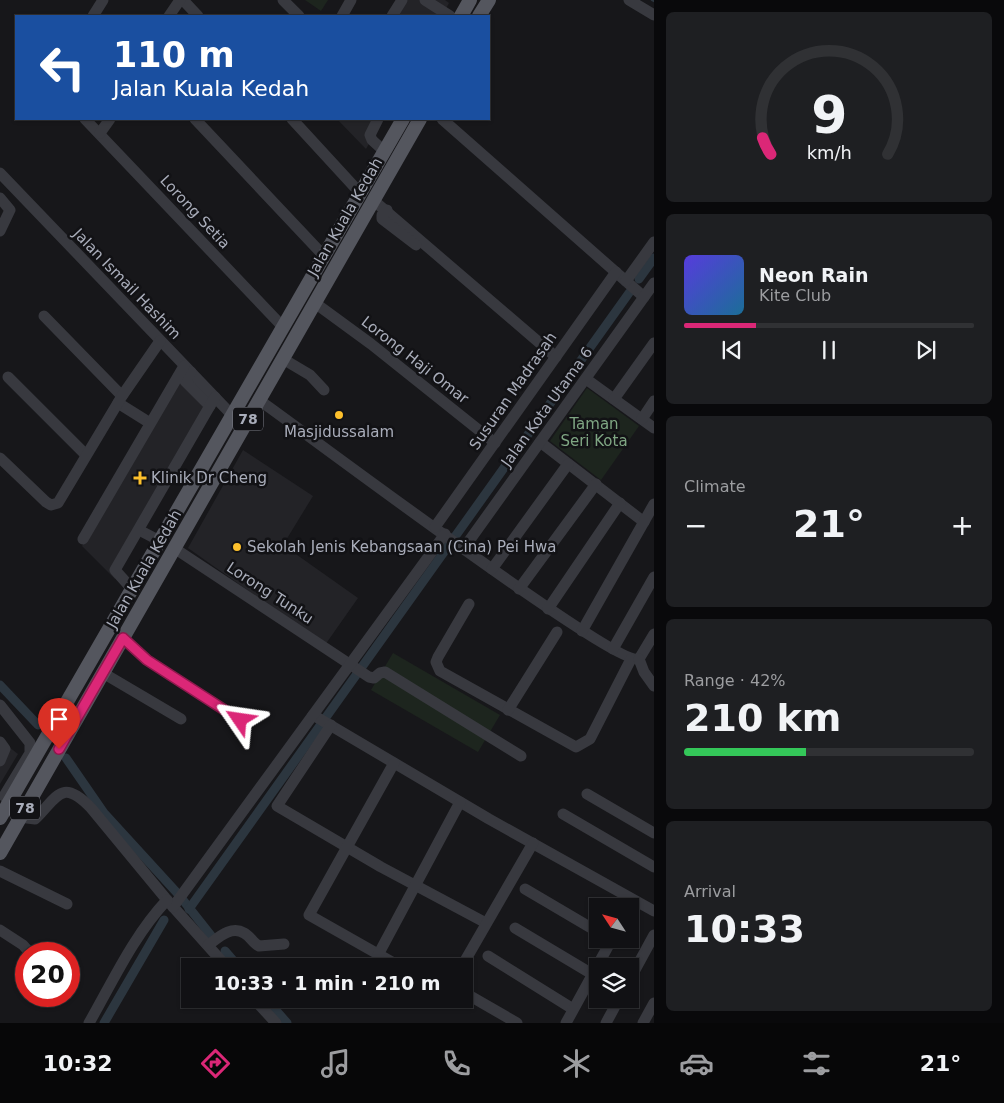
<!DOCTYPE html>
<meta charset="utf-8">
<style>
body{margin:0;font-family:"DejaVu Sans",sans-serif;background:#1e1f22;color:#f1f3f6;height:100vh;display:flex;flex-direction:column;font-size:19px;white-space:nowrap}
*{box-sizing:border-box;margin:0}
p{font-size:16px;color:#9c9da0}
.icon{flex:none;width:28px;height:28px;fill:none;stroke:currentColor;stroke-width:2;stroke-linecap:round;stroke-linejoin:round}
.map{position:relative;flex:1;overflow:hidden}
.panel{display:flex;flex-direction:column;gap:12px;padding:12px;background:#09090b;width:350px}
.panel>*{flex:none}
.guide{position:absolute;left:15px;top:15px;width:475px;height:105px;border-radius:0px;box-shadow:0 1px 4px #0004,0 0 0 1px #303134;background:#1a4fa0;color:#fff;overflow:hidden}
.needle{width:32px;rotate:306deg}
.tools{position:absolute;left:589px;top:898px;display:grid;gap:10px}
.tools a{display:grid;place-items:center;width:50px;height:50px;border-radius:0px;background:#111114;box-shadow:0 1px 4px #0004,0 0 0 1px #303134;font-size:25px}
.speed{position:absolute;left:15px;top:942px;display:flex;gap:10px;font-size:25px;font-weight:700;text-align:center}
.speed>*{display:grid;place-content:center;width:65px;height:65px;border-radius:50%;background:#111114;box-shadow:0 1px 4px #0004,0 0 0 1px #303134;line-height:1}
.speed .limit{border:8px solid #d22;background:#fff;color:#111}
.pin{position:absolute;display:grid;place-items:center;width:42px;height:42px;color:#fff;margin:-51px -21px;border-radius:50% 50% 50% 0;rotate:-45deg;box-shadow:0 0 5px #0007}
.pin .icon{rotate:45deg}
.me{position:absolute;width:55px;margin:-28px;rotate:302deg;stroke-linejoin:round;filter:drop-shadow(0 0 4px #0008)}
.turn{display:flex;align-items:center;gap:18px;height:105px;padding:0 15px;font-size:22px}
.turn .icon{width:65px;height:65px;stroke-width:2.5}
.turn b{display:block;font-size:35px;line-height:42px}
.big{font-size:38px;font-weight:600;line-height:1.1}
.panel .tile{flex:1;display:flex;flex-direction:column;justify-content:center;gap:8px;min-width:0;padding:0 18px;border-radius:8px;background:#1e1f22}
.panel .dial{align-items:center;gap:0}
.dial svg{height:130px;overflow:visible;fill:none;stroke:#303134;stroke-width:7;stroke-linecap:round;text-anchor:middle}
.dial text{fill:#f1f3f6;stroke:none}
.song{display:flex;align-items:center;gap:15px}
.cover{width:60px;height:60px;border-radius:8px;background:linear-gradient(135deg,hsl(250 70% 55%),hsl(200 70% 35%))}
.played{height:5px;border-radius:2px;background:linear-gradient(90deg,#db2777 25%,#303134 25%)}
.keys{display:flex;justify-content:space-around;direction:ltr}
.heat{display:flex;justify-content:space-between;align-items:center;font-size:28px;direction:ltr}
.charge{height:8px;border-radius:4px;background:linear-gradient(90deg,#34c759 42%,#303134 0)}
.trip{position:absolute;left:181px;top:958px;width:292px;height:50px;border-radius:0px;background:#111114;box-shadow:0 1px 4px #0004,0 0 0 1px #303134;font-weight:600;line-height:50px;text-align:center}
.tabs{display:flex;height:80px;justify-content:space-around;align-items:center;background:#070708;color:#9c9da0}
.tabs .icon{width:35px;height:35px}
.tabs .current{color:#db2777}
.tabs b{font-size:22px;color:#f1f3f6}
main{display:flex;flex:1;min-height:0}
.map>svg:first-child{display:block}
.built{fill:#232327}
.green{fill:#1d251e}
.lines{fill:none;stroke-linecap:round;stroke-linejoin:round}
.stream{stroke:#2c363f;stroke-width:2.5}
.canal{stroke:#2c363f;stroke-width:9}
.minor{stroke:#38393f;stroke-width:11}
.major{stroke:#54565e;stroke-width:14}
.route-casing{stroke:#8e194d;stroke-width:12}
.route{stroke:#db2777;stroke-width:9}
.poi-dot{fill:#fdc02c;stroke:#121215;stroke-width:2}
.labels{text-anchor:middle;stroke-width:5;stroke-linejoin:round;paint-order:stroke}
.shield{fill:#121215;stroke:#7c7e88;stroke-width:1}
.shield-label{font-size:14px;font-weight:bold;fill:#a9adba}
.street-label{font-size:15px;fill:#a9adba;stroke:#121215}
.park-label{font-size:15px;fill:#7fa683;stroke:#121215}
.poi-label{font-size:15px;fill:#a9adba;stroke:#121215;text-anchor:start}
</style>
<main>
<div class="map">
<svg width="654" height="1023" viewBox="0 0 654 1023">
<rect width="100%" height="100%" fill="#17171a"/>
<!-- built -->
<g class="built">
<polygon points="396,0 445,0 449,3 442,16 387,16"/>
<polygon points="337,119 383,119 366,149"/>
<polygon points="187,365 220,398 115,579 82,546"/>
<polygon points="243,450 313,496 283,545 358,598 325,645 188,548"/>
<polygon points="0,740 18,754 0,784"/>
</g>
<!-- green -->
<g class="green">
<polygon points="305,0 328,0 321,11"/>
<polygon points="587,388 639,426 601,480 550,441"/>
<polygon points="393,653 500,715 478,752 371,690"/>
</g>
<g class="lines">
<!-- stream -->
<polyline class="stream" points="652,0 654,1"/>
<!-- canal -->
<g class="canal">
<polyline points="639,279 654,258"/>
<polyline points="0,685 38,725"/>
<polyline points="66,758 104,813 179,895 213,938"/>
<polyline points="189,909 629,293"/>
<polyline points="225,951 238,966"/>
<polyline points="266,999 287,1023"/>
<polyline points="104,1023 164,920"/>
</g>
<!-- minor -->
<g class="minor">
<polyline points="183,0 198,16"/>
<polyline points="283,0 299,16"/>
<polyline points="425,0 450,16"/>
<polyline points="629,0 654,15"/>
<polyline points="93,16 103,0"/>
<polyline points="169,16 180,0"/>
<polyline points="342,16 351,0"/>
<polyline points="392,16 402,0"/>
<polyline points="85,119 283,327"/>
<polyline points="195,119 324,256"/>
<polyline points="292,119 360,193"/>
<polyline points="378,119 370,135 372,140 384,151"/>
<polyline points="442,119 644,297"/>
<polyline points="100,133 110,119"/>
<polyline points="0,173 232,415"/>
<polyline points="0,198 10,210 0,231"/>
<polyline points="373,200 556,357"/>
<polyline points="387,210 382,215 382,219 416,245"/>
<polyline points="626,281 654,242"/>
<polyline points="315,303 371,344 495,443"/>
<polyline points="44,316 122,396"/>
<polyline points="283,359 310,375 324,390"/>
<polyline points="191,372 185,381 210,406"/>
<polyline points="8,377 86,455"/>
<polyline points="586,379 654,428"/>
<polyline points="614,399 654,343"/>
<path d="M 259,400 C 302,430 614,666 639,659 L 654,634"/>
<polyline points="118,403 150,423"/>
<polyline points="642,419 654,401"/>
<polyline points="540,442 644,522"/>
<polyline points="0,458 46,502 51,505 58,503 122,396 160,341"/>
<polyline points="435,527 616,272"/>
<polyline points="139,530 160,541"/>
<polyline points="83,539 184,366"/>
<polyline points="174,548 369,677 374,678 380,673 385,672 521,756"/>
<polyline points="464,548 654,283"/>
<polyline points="492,569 568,464"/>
<polyline points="132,589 115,570 215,397"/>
<polyline points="519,589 596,484"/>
<polyline points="469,604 438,657 436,662 440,671 576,747 590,739 631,659"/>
<polyline points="548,609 620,503"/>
<polyline points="582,631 654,504"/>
<polyline points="123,638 147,660 240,720"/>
<polyline points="613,649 654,577"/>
<polyline points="639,659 644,672 654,686"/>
<polyline points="103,673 181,719"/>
<polyline points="0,705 30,743 30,753 4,796 9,802"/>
<polyline points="508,710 557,632"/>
<polyline points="313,715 489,819 654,911"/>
<polyline points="331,725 277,806 381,867 486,923"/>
<polyline points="0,742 5,749 0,761"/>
<polyline points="394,763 309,915 399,966"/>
<polyline points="587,794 654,833"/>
<polyline points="563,814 654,867"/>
<path d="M 19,817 L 35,819 C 57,798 61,777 91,808 L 167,900 L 226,966"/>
<polyline points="0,871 67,904"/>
<polyline points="525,889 598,932"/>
<polyline points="173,907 445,534"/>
<polyline points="515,928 592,974"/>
<polyline points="0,930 23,945 30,953"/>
<path d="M 208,945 C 218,938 231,925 244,933 C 250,936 253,943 259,946 L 284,944"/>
<polyline points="378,955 460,802"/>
<polyline points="488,956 573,1009"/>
<polyline points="462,966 533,843"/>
<polyline points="630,979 654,935"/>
<polyline points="465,993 517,1023"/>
<polyline points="254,999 276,1023"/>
<path d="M 89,1023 C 113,981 134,935 167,900"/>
<polyline points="566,1023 612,939"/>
<polyline points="606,1023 619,999"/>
<polyline points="643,1023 654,1003"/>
</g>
<!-- major -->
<g class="major">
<polyline points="461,16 470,0"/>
<polyline points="479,16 489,0"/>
<polyline points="0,818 403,119"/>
<polyline points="0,853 420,119"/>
</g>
</g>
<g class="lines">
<defs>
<polyline id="route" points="59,749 123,638 147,660 240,720"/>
</defs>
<!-- route casing -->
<use href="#route" class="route-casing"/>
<!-- route -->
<use href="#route" class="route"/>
</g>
<!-- markers -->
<g class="poi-dot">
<circle cx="339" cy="415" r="5"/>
<path d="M137.5 470.5h5v5h5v5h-5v5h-5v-5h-5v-5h5z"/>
<circle cx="237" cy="547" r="5"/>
</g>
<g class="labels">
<!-- shield labels -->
<g class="shield">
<rect x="233" y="407.5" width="30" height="23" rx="4"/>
<rect x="10" y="796.5" width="30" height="23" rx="4"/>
</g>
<g class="shield-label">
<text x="248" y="424">78</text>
<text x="25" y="813">78</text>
</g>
<!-- street labels -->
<g class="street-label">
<text transform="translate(195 212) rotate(47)" y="5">Lorong Setia</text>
<text transform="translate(345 217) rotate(-60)" y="5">Jalan Kuala Kedah</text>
<text transform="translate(127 284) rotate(46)" y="5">Jalan Ismail Hashim</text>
<text transform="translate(415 360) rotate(38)" y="5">Lorong Haji Omar</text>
<text transform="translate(513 391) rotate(-55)" y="5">Susuran Madrasah</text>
<text transform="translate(547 407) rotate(-54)" y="5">Jalan Kota Utama 6</text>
<text transform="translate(144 569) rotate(-60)" y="5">Jalan Kuala Kedah</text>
<text transform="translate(270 593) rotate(33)" y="5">Lorong Tunku</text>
</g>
<!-- park labels -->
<g class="park-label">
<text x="594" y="429">Taman<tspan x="594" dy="17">Seri Kota</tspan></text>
</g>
<!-- poi labels -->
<g class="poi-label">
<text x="339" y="437" text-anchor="middle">Masjidussalam</text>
<text x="151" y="483">Klinik Dr Cheng</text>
<text x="247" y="552">Sekolah Jenis Kebangsaan (Cina) Pei Hwa</text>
</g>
</g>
</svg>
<div class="tools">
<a><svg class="needle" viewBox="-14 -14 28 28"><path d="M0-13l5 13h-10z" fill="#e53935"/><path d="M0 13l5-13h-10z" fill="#9c9da0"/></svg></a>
<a><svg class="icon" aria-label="layers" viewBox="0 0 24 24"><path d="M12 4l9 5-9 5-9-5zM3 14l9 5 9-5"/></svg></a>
</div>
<div class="speed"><div class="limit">20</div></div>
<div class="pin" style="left:59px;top:749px;background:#d93025"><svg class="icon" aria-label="arrive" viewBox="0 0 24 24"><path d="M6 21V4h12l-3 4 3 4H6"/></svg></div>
<svg class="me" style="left:240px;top:720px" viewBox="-20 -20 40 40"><path d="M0-17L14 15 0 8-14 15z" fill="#db2777" stroke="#fff" stroke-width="4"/></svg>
<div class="trip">10:33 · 1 min · 210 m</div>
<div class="guide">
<div class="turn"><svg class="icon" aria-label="left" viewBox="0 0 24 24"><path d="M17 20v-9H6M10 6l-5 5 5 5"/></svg><div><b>110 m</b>Jalan Kuala Kedah</div></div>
</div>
</div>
<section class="panel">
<div class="tile dial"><svg viewBox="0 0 100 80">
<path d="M14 69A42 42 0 1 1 86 69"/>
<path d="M14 69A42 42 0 0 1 9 59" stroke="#db2777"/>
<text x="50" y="56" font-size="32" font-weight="700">9</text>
<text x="50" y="72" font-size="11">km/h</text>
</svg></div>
<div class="tile">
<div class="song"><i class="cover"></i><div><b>Neon Rain</b><p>Kite Club</p></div></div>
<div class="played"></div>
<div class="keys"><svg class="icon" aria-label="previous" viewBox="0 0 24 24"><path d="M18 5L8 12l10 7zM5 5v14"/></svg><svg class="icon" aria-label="pause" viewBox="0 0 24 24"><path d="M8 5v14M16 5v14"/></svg><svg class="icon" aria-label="next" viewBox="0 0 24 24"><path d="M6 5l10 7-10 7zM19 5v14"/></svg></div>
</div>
<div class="tile"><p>Climate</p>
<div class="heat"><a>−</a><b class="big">21°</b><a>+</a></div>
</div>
<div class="tile"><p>Range · 42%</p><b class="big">210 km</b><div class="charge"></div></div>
<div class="tile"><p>Arrival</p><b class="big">10:33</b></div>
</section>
</main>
<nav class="tabs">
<b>10:32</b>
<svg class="icon current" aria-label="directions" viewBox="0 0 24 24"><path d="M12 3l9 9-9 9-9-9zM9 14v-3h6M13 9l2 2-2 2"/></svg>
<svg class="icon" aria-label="music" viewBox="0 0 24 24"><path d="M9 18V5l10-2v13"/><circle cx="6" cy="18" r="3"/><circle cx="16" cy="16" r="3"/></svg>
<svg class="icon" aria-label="phone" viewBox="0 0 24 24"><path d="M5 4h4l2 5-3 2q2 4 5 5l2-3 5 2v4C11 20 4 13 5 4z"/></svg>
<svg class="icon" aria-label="climate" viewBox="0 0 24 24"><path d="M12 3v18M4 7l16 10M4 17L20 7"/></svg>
<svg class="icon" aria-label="car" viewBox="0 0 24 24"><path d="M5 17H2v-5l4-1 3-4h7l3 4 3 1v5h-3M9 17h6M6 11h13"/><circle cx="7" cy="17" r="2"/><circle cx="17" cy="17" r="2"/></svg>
<svg class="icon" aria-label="filters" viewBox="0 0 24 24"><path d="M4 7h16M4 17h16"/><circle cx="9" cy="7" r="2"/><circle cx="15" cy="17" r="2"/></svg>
<b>21°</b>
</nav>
